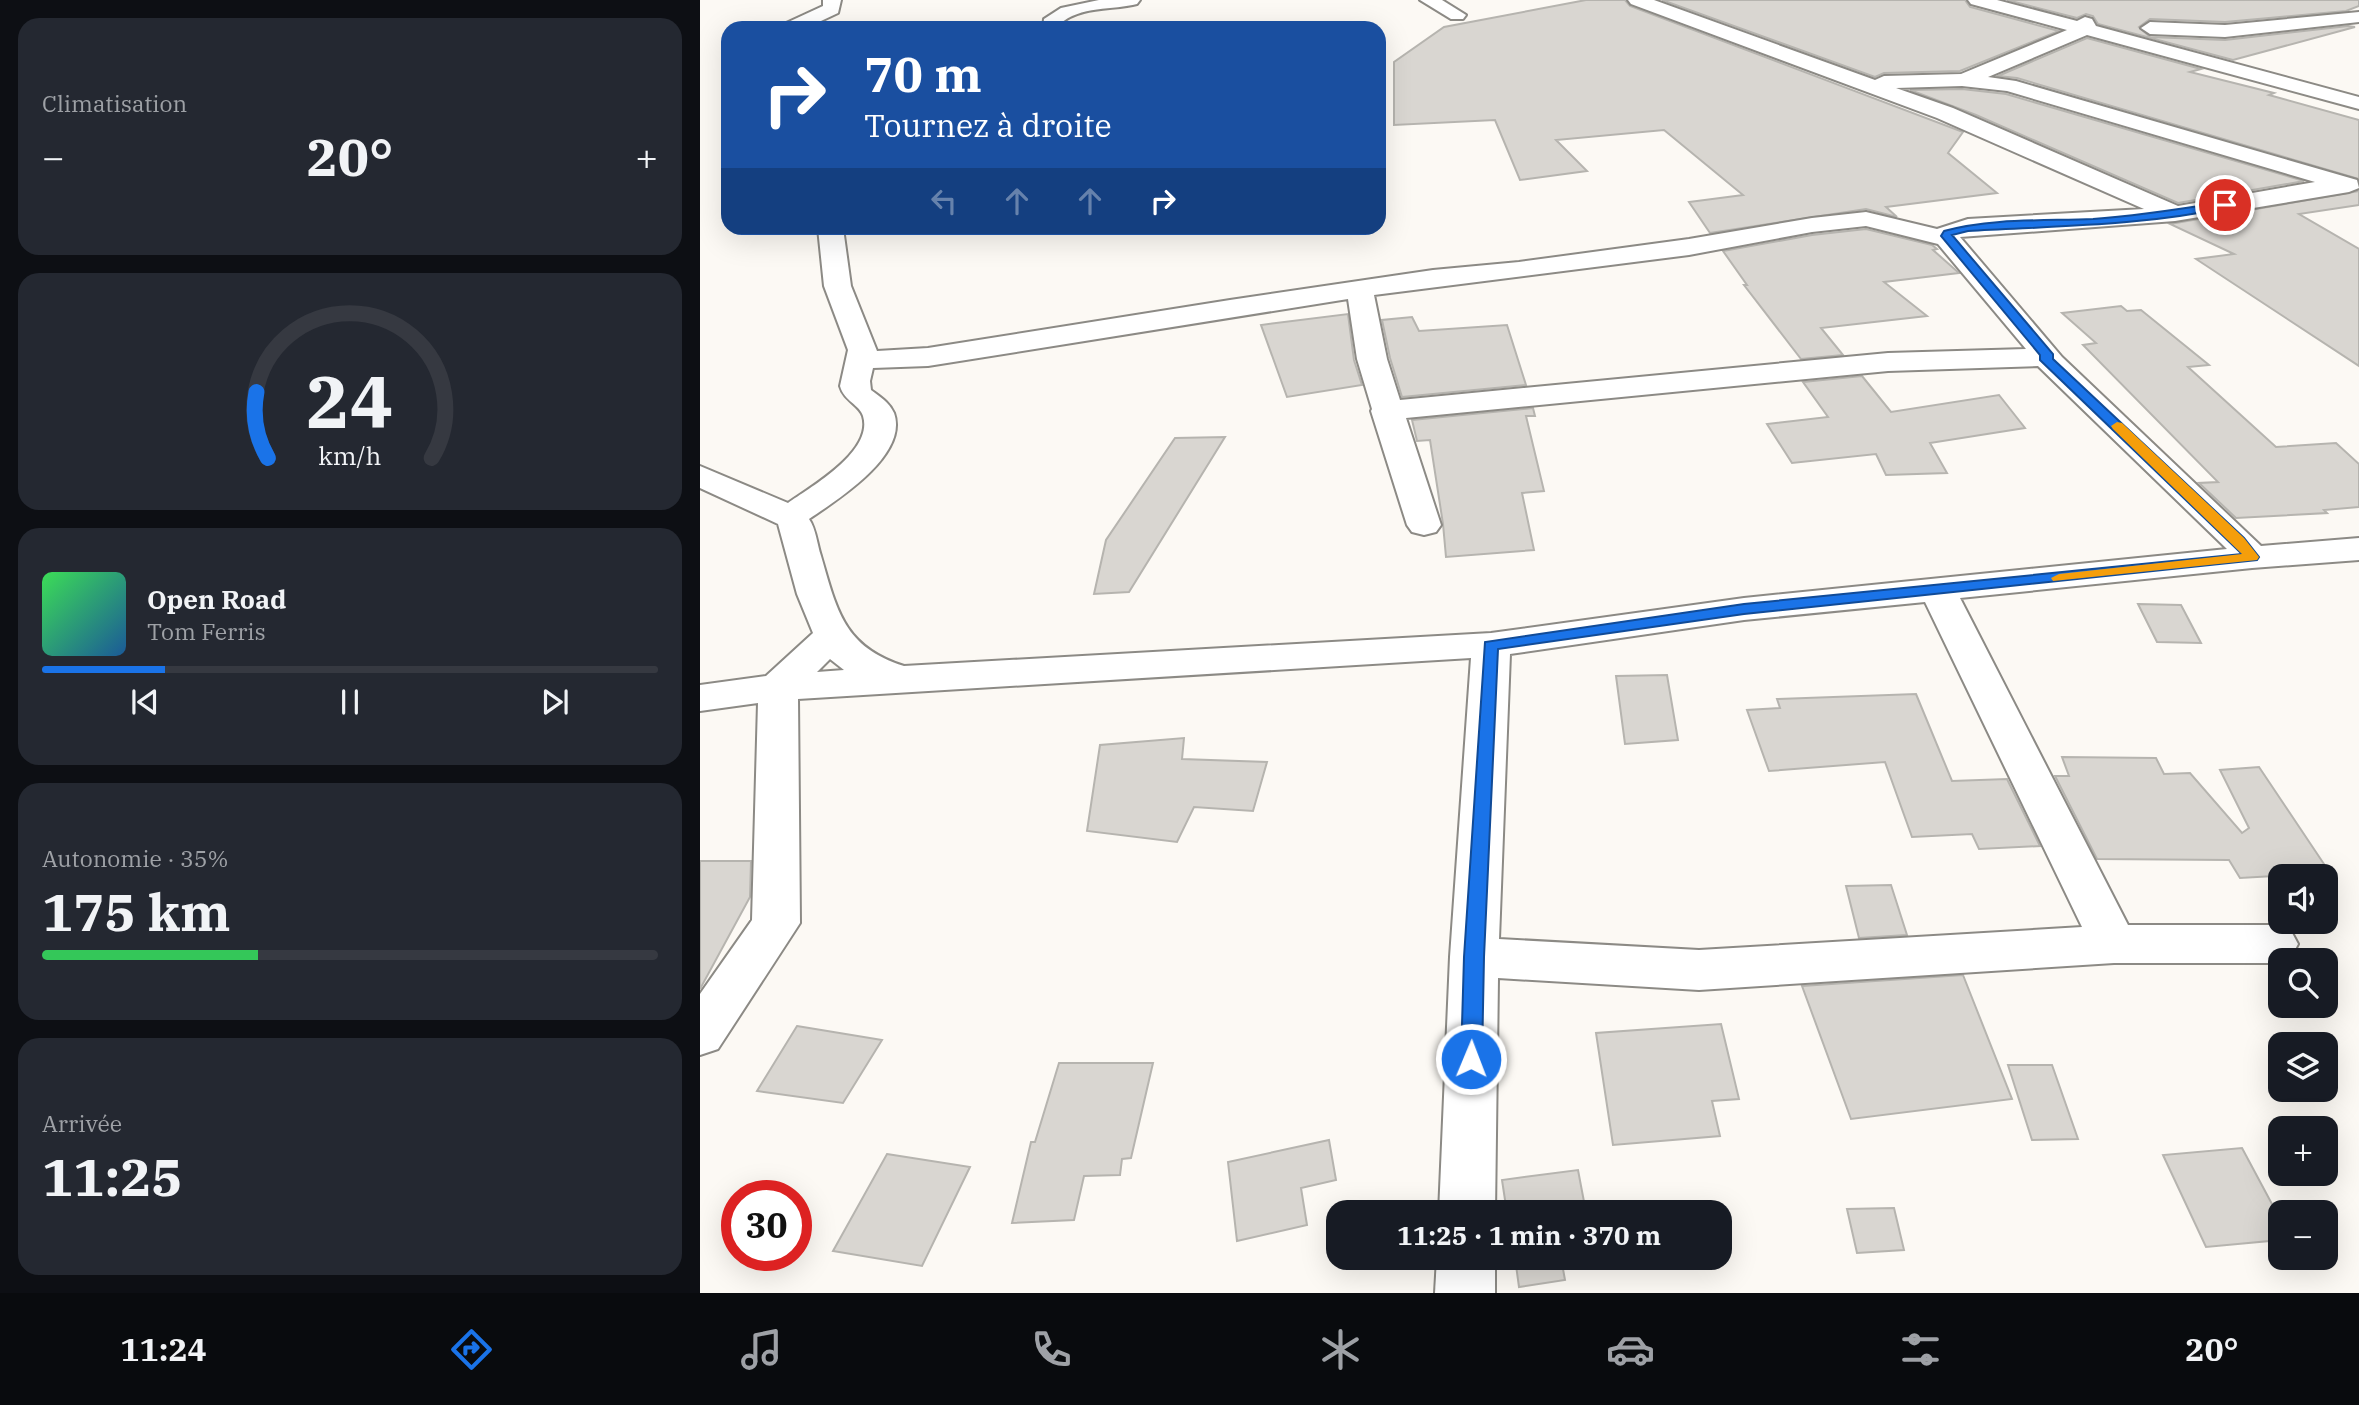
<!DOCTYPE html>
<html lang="fr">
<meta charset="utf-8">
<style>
body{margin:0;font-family:"IBM Plex Serif",serif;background:#242831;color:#f1f3f6;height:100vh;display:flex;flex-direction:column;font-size:26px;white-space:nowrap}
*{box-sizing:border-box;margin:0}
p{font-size:23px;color:#9ea1a6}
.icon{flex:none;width:38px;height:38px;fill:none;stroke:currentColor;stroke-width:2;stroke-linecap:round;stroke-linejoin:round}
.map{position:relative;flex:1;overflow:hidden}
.drawer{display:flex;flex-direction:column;gap:18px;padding:18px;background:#0d0f14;width:700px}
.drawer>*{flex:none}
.hud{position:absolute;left:21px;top:21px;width:665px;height:214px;border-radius:21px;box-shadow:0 7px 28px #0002;background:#1a4fa0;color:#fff;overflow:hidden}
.controls{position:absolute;left:1568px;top:864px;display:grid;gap:14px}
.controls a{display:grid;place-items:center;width:70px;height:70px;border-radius:14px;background:#171b24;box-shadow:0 7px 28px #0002;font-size:35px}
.speed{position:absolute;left:21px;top:1180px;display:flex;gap:14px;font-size:35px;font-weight:700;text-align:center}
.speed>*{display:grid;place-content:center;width:91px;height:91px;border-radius:50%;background:#171b24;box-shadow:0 7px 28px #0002;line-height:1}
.speed .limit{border:10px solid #d22;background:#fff;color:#111}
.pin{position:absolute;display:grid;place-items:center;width:60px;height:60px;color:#fff;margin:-30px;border:4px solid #fff;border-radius:50%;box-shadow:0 2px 7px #0007}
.me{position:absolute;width:77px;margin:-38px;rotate:1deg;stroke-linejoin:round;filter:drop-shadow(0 0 5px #0008)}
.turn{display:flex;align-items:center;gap:24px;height:147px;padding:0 28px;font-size:32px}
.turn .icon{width:91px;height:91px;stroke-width:2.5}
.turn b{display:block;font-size:49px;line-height:60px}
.lanes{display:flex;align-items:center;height:66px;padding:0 28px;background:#0003;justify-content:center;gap:35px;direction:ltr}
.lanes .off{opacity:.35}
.big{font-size:52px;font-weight:700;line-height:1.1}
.drawer .tile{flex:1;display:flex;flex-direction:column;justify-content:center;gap:10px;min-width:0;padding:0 24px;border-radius:21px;background:#242831}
.drawer .dial{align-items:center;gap:0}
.dial svg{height:182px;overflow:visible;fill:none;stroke:#363941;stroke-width:7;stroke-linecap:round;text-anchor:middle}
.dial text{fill:#f1f3f6;stroke:none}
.song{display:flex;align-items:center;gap:21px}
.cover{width:84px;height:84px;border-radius:10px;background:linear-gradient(135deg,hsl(130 70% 55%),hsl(210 70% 35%))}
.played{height:7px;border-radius:4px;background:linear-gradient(90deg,#1a73e8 20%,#363941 20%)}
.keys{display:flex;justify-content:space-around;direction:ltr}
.heat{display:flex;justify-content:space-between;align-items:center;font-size:38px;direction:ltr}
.charge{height:10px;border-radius:5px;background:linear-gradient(90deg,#34c759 35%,#363941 0)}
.trip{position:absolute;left:626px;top:1200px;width:406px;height:70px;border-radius:21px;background:#171b24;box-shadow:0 7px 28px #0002;font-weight:700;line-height:70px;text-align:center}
.tab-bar{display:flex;height:112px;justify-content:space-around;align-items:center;background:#090b0e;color:#9ea1a6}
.tab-bar .icon{width:49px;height:49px}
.tab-bar .on{color:#1a73e8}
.tab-bar b{font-size:32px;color:#f1f3f6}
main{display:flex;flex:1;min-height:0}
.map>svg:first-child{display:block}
.building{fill:#d9d6d1;stroke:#b6b4af;stroke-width:2}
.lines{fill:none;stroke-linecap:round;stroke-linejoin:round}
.street-casing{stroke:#8c8a85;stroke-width:4}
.street{fill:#fff;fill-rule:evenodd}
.route{fill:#1a73e8;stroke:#114b97;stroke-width:2}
.slow{fill:#f59e0b}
</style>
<main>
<section class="drawer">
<div class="tile"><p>Climatisation</p>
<div class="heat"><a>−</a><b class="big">20°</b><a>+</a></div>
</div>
<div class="tile dial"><svg viewBox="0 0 100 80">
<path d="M14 69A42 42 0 1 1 86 69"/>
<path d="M14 69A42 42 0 0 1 9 40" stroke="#1a73e8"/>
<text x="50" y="56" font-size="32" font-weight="700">24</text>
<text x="50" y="72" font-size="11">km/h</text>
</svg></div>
<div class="tile">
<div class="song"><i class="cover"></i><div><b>Open Road</b><p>Tom Ferris</p></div></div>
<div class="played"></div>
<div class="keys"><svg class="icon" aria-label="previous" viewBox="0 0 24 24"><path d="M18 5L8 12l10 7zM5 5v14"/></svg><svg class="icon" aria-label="pause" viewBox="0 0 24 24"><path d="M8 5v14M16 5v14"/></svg><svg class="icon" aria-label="next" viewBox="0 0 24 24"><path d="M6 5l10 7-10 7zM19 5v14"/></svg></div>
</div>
<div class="tile"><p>Autonomie · 35%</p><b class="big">175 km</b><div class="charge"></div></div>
<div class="tile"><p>Arrivée</p><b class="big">11:25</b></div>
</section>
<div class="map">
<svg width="1659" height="1293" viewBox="0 0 1659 1293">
<rect width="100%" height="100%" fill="#fcf9f4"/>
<!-- building -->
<g class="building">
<polygon points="886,0 925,0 930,6 1263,132 1248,153 1297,193 1186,207 1197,217 1166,209 1010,233 989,202 1043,195 964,130 856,140 887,171 820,180 795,120 694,125 694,62 744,27"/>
<polygon points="962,0 1265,0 1270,7 1359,31 1260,71 1184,73 1175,77"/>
<polygon points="1307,0 1659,0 1659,6 1646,11 1525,22 1450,19 1439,27 1450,37 1525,40 1648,26 1655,27 1533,60 1398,24 1393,16 1386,14 1377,18"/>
<polygon points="1387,38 1501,69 1490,72 1574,93 1569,95 1659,120 1659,179 1317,78 1298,76"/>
<polygon points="1262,89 1306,94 1604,181 1478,203 1276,115 1210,90"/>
<polygon points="1659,191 1659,205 1599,214 1659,249 1659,366 1496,259 1534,254 1470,224"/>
<polygon points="1166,229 1232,245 1237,249 1233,250 1259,273 1184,282 1227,316 1121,328 1143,355 1101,359 1044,285 1047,285 1023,251 1112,235"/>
<polygon points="1421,306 1427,311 1441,310 1509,365 1488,367 1576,447 1636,443 1659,464 1659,507 1624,510 1627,513 1536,518 1499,483 1518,482 1383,345 1396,343 1362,313"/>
<polygon points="648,314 654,360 662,385 587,397 561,325"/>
<polygon points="712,317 719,331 807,325 826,385 702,397 690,358 682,320"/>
<polygon points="1162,376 1191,412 1299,395 1325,428 1230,443 1247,473 1186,475 1176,454 1092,463 1067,424 1128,417 1103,382"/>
<polygon points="833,408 835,416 826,416 844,491 822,493 834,550 746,557 743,524 730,440 717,441 712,420"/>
<polygon points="525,437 429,592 394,594 406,540 475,438"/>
<polygon points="1438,604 1481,605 1501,643 1457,642"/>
<polygon points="967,675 978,740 925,744 916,676"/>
<polygon points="1216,694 1252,781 1307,779 1340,846 1279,849 1272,834 1212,837 1185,762 1069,771 1047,710 1080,708 1077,699"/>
<polygon points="484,738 482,759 567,762 553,811 494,807 477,842 387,831 400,745"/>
<polygon points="1362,757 1456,758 1464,774 1490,773 1542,833 1549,828 1520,770 1559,767 1630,873 1540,878 1529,860 1397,859 1355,776 1369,776"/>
<polygon points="0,861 51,861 50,897 0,989"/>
<polygon points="1191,885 1207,935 1159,938 1146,886"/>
<polygon points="1263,975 1312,1099 1151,1119 1102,986"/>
<polygon points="1021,1024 1039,1099 1012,1101 1020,1136 913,1145 896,1033"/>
<polygon points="97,1026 182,1040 143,1103 57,1091"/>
<polygon points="359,1063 453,1063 431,1158 422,1159 420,1175 384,1176 374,1220 312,1223 331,1142 335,1142"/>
<polygon points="1308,1065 1352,1065 1378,1139 1332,1140"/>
<polygon points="629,1140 636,1180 601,1188 607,1225 537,1241 528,1162"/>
<polygon points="1542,1148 1580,1219 1580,1240 1506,1247 1463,1155"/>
<polygon points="187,1154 270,1167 222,1266 133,1251"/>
<polygon points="878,1170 885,1207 853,1213 807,1213 802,1180"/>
<polygon points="1194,1208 1204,1250 1157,1253 1147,1209"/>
<polygon points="815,1258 861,1258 865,1280 819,1287"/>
</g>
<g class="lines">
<defs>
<g id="street">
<polygon points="123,0 141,0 138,13 106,28 82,28 84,24 123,6"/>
<path d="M 399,0 L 440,0 L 437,4 C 414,10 379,6 360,24 L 361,28 L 343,28 L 344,19 L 361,8 Z"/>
<polygon points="720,0 742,0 766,15 763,19 751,19"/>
<path d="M 928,0 L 954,0 L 1175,80 L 1184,76 L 1261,74 L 1367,30 L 1271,4 L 1268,0 L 1297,0 L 1377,21 L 1385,17 L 1392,19 L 1396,26 L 1659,97 L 1659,109 L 1387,35 L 1288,77 L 1316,81 L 1657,180 L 1659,188 L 1649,192 L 1475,221 L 1260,237 L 1362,357 L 1561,546 L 1659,538 L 1659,560 L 1552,568 L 1260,598 L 1428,925 L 1574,925 L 1591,931 L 1598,944 L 1591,957 L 1574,963 L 1414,963 L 999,990 L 798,978 L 795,1213 L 739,1213 L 750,957 L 771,658 L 98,699 L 100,923 L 18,1049 L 0,1055 L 0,994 L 52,920 L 58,703 L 0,711 L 0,685 L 66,676 L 113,633 L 97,594 L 78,524 L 0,488 L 0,466 L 88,503 C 111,487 174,451 163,416 C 160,405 144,401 140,386 L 148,350 L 124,286 L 118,228 L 143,228 L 151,286 L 177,351 L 228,348 L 530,300 L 733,270 L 819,262 L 989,239 L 1112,218 L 1166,212 L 1237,229 L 1268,219 L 1444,209 L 1237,118 L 931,4 ZM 1262,86 L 1307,91 L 1615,182 L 1478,206 L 1253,108 L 1196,88 ZM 1166,226 L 1238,244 L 1326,349 L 1188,353 L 700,400 L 687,359 L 674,295 L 989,255 L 1112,232 ZM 648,299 L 657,359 L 672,409 L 671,411 L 707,525 L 712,532 L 724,535 L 736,532 L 741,525 L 706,418 L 1188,371 L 1338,366 L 1527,549 L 1044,598 L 791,633 L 204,666 C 144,647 137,611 121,556 C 117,544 116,529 109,519 C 137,500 209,455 194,413 C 189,402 180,397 171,390 L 170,381 L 173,368 L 228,366 ZM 1225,602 L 1382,927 L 999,950 L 799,939 L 810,654 L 1044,620 ZM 130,659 L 144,670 L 117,672 Z"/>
<polygon points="1659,12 1659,22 1525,37 1450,34 1441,28 1450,22 1525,25"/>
<polygon points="737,1258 795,1258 795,1293 735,1293"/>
</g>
</defs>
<!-- street casing -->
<use href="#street" class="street-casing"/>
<!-- street -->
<use href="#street" class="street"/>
</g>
<!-- route -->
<path class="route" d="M 1525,202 L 1529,202 L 1529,207 C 1444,226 1355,226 1268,231 L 1252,235 L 1353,354 L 1353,359 L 1544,538 L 1559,557 L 1557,560 L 1044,614 L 798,649 L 784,957 L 782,1059 L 779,1066 L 771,1068 L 764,1066 L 761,1059 L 764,957 L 785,642 L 1044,604 L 1542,554 L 1340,360 L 1340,355 L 1241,236 L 1244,231 C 1291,218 1344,221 1393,219 C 1437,216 1481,209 1525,202 Z"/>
<!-- slow -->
<polygon class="slow" points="1417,422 1422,423 1544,538 1559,557 1557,560 1353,581 1351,578 1359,574 1542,554 1413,429 1411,426"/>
</svg>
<div class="controls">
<a><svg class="icon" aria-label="sound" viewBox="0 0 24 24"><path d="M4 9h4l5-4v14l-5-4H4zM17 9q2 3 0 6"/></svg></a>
<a><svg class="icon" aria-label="search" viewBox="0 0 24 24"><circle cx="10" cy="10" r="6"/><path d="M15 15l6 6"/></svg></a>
<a><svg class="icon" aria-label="layers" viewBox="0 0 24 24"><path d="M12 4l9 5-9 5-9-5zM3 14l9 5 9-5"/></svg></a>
<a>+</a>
<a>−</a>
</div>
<div class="speed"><div class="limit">30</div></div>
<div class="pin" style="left:1525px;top:205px;background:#d93025"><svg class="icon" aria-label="arrive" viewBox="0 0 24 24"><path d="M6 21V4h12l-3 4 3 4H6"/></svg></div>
<svg class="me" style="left:771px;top:1059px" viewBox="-20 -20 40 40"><circle r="17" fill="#1a73e8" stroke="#fff" stroke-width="3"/><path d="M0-11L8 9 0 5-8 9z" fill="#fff"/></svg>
<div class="trip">11:25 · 1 min · 370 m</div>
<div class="hud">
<div class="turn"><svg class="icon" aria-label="right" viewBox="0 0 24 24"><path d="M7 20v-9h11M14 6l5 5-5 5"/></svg><div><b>70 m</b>Tournez à droite</div></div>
<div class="lanes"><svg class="icon off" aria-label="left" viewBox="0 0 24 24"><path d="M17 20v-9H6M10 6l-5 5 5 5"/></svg><svg class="icon off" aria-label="ahead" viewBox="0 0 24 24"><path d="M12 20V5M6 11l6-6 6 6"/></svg><svg class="icon off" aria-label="ahead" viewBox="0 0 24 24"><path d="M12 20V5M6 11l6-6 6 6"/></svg><svg class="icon" aria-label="right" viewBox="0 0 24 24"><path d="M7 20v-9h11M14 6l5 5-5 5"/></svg></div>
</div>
</div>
</main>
<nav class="tab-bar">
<b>11:24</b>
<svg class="icon on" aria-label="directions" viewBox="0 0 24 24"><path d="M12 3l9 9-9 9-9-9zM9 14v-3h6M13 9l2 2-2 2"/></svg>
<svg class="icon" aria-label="music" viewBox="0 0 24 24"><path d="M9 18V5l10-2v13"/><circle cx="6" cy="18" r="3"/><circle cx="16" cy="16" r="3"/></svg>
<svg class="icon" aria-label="phone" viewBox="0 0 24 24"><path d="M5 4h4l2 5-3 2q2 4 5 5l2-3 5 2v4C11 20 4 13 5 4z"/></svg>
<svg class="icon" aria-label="climate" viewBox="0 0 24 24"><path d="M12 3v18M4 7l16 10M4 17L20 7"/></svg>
<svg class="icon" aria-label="car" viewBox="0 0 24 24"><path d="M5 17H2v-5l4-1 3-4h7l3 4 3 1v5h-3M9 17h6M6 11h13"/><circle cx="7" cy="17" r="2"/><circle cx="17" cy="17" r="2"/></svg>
<svg class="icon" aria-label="filters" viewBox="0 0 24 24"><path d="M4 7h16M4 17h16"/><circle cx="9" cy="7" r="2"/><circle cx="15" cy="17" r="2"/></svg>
<b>20°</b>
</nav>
